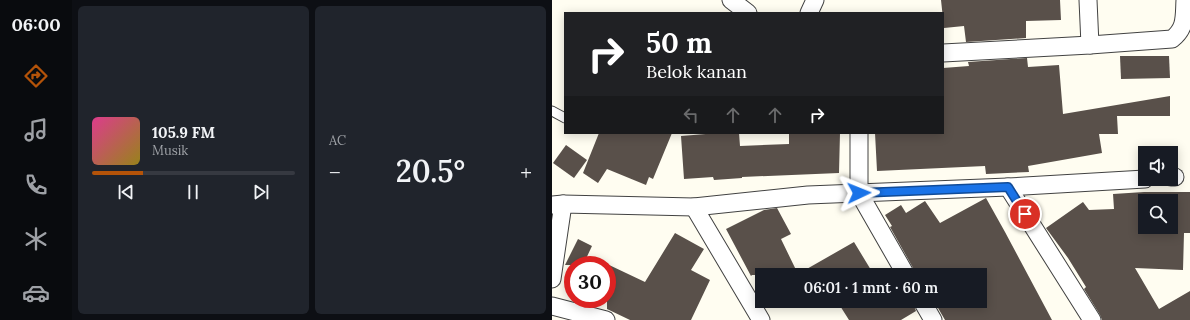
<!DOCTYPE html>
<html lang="id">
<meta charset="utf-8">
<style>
body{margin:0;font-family:Lora,serif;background:#20242c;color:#f1f3f6;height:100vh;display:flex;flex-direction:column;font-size:15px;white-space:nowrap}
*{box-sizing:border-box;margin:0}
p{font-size:13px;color:#9ea1a6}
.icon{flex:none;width:22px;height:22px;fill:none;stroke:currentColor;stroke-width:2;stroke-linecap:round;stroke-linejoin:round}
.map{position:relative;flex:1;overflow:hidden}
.panel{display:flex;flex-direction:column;gap:6px;padding:6px;background:#0d0f14;width:480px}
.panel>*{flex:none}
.top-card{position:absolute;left:12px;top:12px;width:380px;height:122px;border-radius:0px;box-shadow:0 2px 10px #0003;background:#202124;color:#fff;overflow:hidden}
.buttons{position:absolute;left:586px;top:146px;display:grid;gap:8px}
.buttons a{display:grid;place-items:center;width:40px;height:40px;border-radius:0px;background:#171b24;box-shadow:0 2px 10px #0003;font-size:20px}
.speed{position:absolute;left:12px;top:256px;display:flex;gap:8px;font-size:20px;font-weight:700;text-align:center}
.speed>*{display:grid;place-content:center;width:52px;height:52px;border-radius:50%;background:#171b24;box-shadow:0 2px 10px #0003;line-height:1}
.speed .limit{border:6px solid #d22;background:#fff;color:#111}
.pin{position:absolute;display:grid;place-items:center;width:34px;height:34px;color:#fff;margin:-17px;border:2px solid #fff;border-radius:50%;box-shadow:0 1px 4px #0007}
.me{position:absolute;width:44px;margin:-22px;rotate:88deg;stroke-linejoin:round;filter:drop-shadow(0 0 3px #0008)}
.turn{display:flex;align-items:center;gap:14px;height:84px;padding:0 16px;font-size:18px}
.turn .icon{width:52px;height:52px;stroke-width:2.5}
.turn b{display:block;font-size:28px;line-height:34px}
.lanes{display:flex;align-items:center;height:38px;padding:0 16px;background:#0003;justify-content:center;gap:20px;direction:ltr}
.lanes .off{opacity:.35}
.big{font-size:30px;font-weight:600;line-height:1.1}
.panel .tile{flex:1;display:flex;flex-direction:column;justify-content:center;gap:6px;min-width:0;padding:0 14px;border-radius:6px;background:#20242c}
.song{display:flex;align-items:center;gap:12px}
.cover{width:48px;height:48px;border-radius:6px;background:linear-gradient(135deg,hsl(330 70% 55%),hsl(50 70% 35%))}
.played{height:4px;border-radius:2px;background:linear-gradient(90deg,#b45309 25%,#363941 25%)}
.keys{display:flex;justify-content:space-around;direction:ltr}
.heat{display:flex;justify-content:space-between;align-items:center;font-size:22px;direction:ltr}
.panel .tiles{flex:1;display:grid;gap:6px;grid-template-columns:repeat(2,1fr)}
.trip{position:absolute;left:203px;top:268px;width:232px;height:40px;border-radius:0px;background:#171b24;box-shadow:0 2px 10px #0003;font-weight:600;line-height:40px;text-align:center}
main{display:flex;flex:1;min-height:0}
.tabs{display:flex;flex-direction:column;width:72px;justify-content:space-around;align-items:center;background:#090b0e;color:#9ea1a6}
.tabs .icon{width:28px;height:28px}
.tabs .active{color:#b45309}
.tabs b{font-size:18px;color:#f1f3f6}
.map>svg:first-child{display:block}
.building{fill:#59504a;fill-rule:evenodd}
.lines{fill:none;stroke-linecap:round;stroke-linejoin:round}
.lane-casing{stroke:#424242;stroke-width:11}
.street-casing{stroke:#424242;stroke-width:19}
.lane{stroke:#fff;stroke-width:9}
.street{stroke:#fff;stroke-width:17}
.route-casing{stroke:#114b97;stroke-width:10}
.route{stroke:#1a73e8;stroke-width:7}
</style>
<main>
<nav class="tabs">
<b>06:00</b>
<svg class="icon active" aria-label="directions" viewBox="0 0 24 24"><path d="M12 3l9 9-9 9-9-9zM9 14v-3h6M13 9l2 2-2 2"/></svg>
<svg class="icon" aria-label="music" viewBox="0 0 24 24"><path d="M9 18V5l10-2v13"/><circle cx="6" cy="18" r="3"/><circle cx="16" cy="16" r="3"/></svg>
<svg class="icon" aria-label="phone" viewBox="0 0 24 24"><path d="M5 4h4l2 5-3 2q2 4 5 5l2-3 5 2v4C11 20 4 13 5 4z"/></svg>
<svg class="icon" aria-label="climate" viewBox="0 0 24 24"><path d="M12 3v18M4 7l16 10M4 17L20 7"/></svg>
<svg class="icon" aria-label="car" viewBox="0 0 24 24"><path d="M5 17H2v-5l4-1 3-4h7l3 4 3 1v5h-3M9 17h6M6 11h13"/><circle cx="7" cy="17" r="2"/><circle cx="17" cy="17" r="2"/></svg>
</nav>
<section class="panel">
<div class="tiles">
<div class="tile">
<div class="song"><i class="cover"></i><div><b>105.9 FM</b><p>Musik</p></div></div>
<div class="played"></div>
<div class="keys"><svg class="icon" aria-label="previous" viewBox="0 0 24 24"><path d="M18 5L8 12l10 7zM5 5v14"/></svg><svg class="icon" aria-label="pause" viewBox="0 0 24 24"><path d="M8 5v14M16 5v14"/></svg><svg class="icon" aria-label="next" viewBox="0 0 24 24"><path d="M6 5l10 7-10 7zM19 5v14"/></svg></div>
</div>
<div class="tile"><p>AC</p>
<div class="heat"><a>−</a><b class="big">20.5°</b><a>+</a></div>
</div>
</div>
</section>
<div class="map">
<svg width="638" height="320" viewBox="0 0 638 320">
<rect width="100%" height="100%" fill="#fffdf1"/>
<!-- building -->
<g class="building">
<polygon points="389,0 508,0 509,20 474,21 474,38 414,42 412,26 392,28"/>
<polygon points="568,56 617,56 618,78 569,79"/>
<polygon points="475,58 476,67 507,65 511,114 618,96 618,116 565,116 566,134 547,134 550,153 476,166 477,172 434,174 433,166 325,171 323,133 391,133 391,68 417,66 416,62"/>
<polygon points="47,133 120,133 101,179 97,177 94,185 55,169 46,183 31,173"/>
<polygon points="166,133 187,133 188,146 237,144 237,133 288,133 287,173 190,177 190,178 162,180 161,177 132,179 129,136"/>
<polygon points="14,145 35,160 22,178 1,163"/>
<path d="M 592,192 L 638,192 L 638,233 L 632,233 L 631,270 L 583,268 L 607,309 L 638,291 L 638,320 L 550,320 L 548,315 L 532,289 L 534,287 L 516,258 L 494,228 L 531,202 L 537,210 L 562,209 L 561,194 ZM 593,201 L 619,201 L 619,227 L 593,227 Z"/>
<polygon points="434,198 453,232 500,320 393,320 382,301 428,301 428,275 365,275 338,227 340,226 333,215 349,205 354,213 373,201 388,223"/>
<polygon points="225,208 239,234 229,239 246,274 302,242 319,270 315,273 317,275 200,275 199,276 174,229 212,210"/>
<polygon points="123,233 152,249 139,270 158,280 139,320 78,320 55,309 55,264 93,282"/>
<polygon points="26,239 40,246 31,265 13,265"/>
<polygon points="285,301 333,301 336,306 343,301 360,301 364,311 349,320 297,320"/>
</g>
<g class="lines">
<defs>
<polyline id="lane" points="0,111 13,118"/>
<g id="street">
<polyline points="179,0 196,13"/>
<polyline points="536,0 538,45"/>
<polyline points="257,13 263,0"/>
<path d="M 391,53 L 538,45 L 620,39 C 634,28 632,17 633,0"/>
<polyline points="307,133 307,193 354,275"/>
<polyline points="619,177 623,177"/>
<polyline points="456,187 540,320"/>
<polyline points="0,205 11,204 142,207 256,195 456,187 593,179"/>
<polyline points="142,207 209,320"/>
<polyline points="0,279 11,204"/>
<polyline points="370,301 381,320"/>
<polyline points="0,306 54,320"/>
</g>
</defs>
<!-- lane casing -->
<use href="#lane" class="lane-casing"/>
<!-- street casing -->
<use href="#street" class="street-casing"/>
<!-- lane -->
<use href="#lane" class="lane"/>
<!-- street -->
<use href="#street" class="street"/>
</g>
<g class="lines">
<defs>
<polyline id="route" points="307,193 456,187 473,214"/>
</defs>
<!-- route casing -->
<use href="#route" class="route-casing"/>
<!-- route -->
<use href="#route" class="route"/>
</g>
</svg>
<div class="buttons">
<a><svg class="icon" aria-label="sound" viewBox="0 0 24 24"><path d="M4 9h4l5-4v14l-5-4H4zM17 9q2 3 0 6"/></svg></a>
<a><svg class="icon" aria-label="search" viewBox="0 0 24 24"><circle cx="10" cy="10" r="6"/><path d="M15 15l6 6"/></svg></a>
</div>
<div class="speed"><div class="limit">30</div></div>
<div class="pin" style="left:473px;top:214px;background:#d93025"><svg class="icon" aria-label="arrive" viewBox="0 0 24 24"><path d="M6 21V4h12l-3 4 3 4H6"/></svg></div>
<svg class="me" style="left:307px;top:193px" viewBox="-20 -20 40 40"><path d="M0-17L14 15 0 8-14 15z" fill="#1a73e8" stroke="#fff" stroke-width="4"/></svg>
<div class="trip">06:01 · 1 mnt · 60 m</div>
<div class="top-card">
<div class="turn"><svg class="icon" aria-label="right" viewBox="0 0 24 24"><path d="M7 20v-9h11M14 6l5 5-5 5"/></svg><div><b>50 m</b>Belok kanan</div></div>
<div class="lanes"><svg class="icon off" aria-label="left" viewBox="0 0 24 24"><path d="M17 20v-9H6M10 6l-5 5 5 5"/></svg><svg class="icon off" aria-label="ahead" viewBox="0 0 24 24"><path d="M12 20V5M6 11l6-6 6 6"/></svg><svg class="icon off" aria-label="ahead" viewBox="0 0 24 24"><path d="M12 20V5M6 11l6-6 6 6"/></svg><svg class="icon" aria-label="right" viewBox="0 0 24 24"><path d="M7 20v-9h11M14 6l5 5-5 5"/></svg></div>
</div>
</div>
</main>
